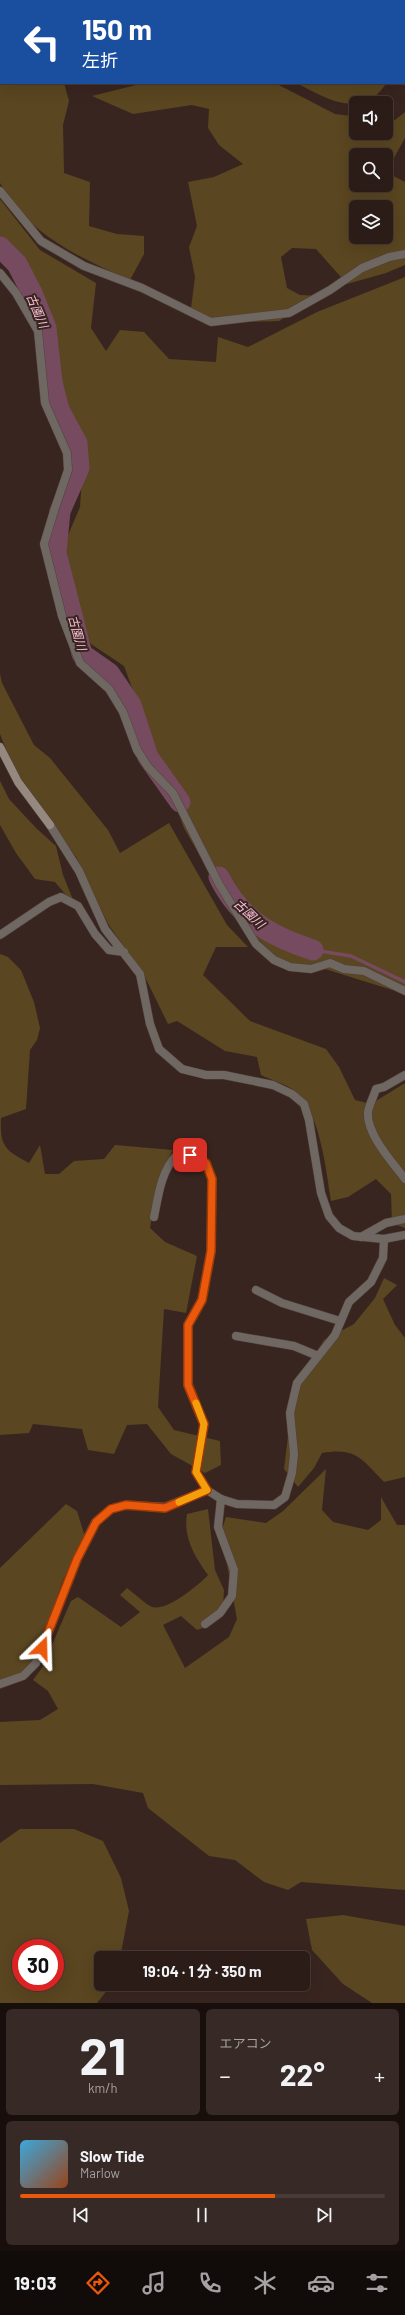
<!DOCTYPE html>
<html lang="ja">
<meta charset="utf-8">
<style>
body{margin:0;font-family:Barlow,"Noto Sans JP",sans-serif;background:#372925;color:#f1f3f6;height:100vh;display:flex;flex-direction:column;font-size:15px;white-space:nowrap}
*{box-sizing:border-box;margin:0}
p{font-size:13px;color:#a6a1a2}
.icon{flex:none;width:22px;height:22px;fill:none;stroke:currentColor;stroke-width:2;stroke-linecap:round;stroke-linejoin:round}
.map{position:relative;height:2003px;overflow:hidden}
.sheet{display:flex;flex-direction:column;gap:6px;padding:6px;background:#180f0d;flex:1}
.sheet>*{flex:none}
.guide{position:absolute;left:0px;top:0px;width:405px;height:84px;box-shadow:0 4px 16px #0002,0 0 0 1px #473a37;background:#1a4fa0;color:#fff;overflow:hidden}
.controls{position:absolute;left:349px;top:96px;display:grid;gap:8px}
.controls a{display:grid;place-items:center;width:44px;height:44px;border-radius:6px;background:#2b1c18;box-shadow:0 4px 16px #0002,0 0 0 1px #473a37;font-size:20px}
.speed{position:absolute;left:12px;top:1939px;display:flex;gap:8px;font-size:20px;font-weight:700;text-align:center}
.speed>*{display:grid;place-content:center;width:52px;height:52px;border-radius:50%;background:#2b1c18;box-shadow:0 4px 16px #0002,0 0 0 1px #473a37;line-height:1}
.speed .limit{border:6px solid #d22;background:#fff;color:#111}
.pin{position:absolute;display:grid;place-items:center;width:34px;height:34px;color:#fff;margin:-17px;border-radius:8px;box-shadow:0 2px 6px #0006}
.me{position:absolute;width:44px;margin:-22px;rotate:22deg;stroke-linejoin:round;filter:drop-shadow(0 0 3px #0008)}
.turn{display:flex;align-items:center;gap:14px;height:84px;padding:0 16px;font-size:18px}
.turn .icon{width:52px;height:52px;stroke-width:2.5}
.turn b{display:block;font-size:28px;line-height:34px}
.big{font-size:30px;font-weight:700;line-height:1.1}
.sheet .widget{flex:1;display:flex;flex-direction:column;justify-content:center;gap:6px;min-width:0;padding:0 14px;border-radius:6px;background:#372925}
.sheet .dial{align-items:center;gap:0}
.dial b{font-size:52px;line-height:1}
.song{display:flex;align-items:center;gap:12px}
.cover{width:48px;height:48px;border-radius:6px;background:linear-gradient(135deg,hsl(200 70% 55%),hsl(20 70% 35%))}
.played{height:4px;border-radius:2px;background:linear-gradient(90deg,#ea580c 70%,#473a37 70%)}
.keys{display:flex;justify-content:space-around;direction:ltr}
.heat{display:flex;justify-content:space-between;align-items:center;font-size:22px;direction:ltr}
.sheet .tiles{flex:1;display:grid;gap:6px;grid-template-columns:1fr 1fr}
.widget:last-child{grid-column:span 2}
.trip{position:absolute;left:94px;top:1951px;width:216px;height:40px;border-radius:6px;background:#2b1c18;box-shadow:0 4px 16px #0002,0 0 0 1px #473a37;font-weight:700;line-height:40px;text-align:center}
.tab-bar{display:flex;height:64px;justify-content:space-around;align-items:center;background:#110b0a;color:#a6a1a2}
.tab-bar .icon{width:28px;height:28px}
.tab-bar .on{color:#ea580c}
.tab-bar b{font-size:18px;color:#f1f3f6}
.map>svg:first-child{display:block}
.green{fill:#5a4620;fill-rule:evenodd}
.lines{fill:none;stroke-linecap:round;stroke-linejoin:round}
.stream{stroke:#764a5f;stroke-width:3.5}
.river{stroke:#764a5f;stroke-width:21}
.street-casing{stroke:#53403c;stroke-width:9}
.secondary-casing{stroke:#53403c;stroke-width:9}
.street{stroke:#6f6761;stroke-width:8}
.secondary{stroke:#95887f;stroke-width:8}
.route-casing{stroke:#983908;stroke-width:10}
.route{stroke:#ea580c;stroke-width:7}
.slow{stroke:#f59e0b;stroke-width:7}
.labels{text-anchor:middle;stroke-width:4;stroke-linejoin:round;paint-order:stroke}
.water-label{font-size:12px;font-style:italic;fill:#fcc0db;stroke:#392520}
</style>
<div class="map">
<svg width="405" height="2003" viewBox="0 0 405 2003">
<rect width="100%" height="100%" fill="#392520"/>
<!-- green -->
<g class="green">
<path d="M 0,0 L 54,0 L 1,1 L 1,83 L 64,83 L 69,101 L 63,125 L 64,173 L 90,182 L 89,226 L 117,234 L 144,236 L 144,254 L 130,280 C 80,258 26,233 0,183 Z"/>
<polygon points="101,0 405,0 405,67 404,1"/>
<path d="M 144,83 L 275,83 L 335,114 L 352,116 L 356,114 L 356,133 L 386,133 L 386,127 L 405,112 L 405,138 L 386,172 L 405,182 L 405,265 L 386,273 L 347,284 L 316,249 L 292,248 L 281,257 L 287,288 L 300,295 L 320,296 L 279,321 L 221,323 L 191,308 L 195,277 L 189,247 L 197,226 L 188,182 L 214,177 L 243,164 L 219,145 L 208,128 L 209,109 L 192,105 L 133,114 L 92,96 ZM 356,155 L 386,155 L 386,185 L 356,185 ZM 356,207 L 386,207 L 386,237 L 356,237 Z"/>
<path d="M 296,83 L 387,83 C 383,87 379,94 374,97 C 349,114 320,95 296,83 Z"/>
<polygon points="0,199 40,250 96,283 91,328 106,351 120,330 144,332 169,359 216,362 218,337 248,347 317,312 405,277 405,994 325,969 298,968 276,958 233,913 184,828 124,666 91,644 74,604 63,547 80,507 83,463 52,397 41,319 25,285 0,250"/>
<path d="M 0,674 L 2,683 L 34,745 L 50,758 L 108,830 L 120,853 L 169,823 L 227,925 L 248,947 L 216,947 L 203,975 L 250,1021 L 326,1049 L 339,1067 L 355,1100 L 371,1104 L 405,1083 L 405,1228 L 392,1223 L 391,1194 L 376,1179 L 348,1197 L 331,1201 C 326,1170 320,1107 292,1089 C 283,1083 271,1080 261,1075 L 257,1057 L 225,1051 L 177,1021 L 168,1024 L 144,975 L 108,924 L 76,857 L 13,767 L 0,734 Z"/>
<polygon points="0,781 9,799 37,829 56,846 63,875 76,907 55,882 35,879 16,853 0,825"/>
<path d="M 0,954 L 8,957 L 21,970 L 34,1002 L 40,1028 L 37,1040 L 30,1050 L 26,1109 L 1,1118 C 0,1146 4,1150 29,1163 L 40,1145 L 45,1174 L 59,1174 L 74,1161 L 104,1159 L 115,1145 L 173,1150 L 159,1178 L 150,1228 L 165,1242 L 197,1256 L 186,1313 L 164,1309 L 158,1407 L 174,1430 L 220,1441 L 221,1465 L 205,1473 L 171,1454 L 147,1424 L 127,1425 L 114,1454 L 88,1450 L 82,1429 L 33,1424 L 29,1433 L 0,1435 Z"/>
<path d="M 384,1278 L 397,1285 L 383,1299 L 395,1325 L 405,1338 L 405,1477 L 384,1482 C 362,1459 356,1447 322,1453 L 314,1468 L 298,1487 L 284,1469 L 290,1420 L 299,1382 L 324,1340 L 354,1324 L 375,1298 Z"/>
<path d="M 326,1469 L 322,1510 L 333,1522 L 368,1530 L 381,1520 L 381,1497 L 397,1525 L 405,1525 L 405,1890 L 301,1882 L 288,1890 L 264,1882 L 235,1860 L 209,1856 L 148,1808 L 143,1793 L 93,1784 L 0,1785 L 0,1722 L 40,1720 L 58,1709 L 48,1691 L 33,1680 L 42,1668 L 71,1601 L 78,1597 L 121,1627 L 140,1612 L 120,1595 L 127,1588 C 135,1594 144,1603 152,1607 C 166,1612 199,1585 208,1575 C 195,1557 183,1538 187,1514 L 208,1509 L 215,1570 L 224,1590 L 223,1607 L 211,1625 L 197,1630 L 181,1616 L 163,1625 L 185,1668 L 229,1637 L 237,1619 L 221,1532 L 226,1517 L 266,1523 L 283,1511 Z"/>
<path d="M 66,1504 L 77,1511 L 85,1537 C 78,1551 70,1564 64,1578 C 50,1611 40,1677 0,1689 L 0,1568 Z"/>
<path d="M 20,1829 L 74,1829 L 103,1841 L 121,1878 L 129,1911 L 120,1958 L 101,1958 L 101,1984 L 112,1984 L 97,2003 L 0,2003 L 0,1843 ZM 21,1948 L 55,1948 L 55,1982 L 21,1982 Z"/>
<polygon points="343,1915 405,1926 405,2003 372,2003 343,1984 312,1950 306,1919"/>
</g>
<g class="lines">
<!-- stream -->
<polyline class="stream" points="313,950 351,956 405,982"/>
<!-- river -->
<g class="river">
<polyline points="0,247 17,264 32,293 46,328 52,382 59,410 77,443 79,468 60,511 56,553 82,654 109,673 131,705 148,757 180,802"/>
<path d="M 219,877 C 240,919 270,936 313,950"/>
</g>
<defs>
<g id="street">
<polyline points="0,191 41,241 84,266 142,288 211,322 289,313 330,290 362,268 389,257 405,254"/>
<polyline points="0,273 16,293 38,331 45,403 67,453 68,470 54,511 44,544 62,616 80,663 109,689 123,712 137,750 148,767 173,793 219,884 256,944 274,960 290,967 311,969 330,963 344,969 364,971 405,991"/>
<polyline points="50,825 79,871 105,929 140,974 150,1024 159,1049 182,1069 206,1075 224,1075 273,1085 292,1094 304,1104 309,1120 321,1193 329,1216 339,1228 353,1236 384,1239 405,1235"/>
<polyline points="0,935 49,902 61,897 78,906 95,934 109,950 124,952"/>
<path d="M 405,1075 L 384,1087 L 376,1089 C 374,1096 369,1105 368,1112 C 366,1134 393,1163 405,1179"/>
<path d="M 154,1217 C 158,1197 161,1171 176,1156 L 190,1155 L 199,1158 L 206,1163 L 212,1179 L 211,1251 L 202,1300 L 188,1325 L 188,1385 L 204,1424 L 196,1472 L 207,1490"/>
<polyline points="361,1237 386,1223 405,1219"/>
<polyline points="256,1290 282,1303 340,1321"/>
<polyline points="236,1336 294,1346 318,1356"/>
<polyline points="205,1624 220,1613 232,1596 234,1570 218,1527 221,1499"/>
<polyline points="0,1684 23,1676 36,1663 77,1559 95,1523 111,1509 126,1505 165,1507 207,1490 221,1499 237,1504 274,1505 285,1497 292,1473 294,1454 290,1413 297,1383 335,1335 349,1302 371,1282 383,1258 384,1239"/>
</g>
<polyline id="secondary" points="0,747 18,782 50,825"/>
</defs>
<!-- street casing -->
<use href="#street" class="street-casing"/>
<!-- secondary casing -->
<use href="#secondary" class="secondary-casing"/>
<!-- street -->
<use href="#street" class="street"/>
<!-- secondary -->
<use href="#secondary" class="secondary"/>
</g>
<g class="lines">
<defs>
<polyline id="route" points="42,1648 77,1559 96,1522 111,1509 126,1505 165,1508 207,1490 196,1472 204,1424 188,1385 188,1325 202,1300 211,1251 212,1179 206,1163 199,1158 190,1155"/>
</defs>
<!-- route casing -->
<use href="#route" class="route-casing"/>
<!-- route -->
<use href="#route" class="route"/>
<!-- slow -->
<polyline class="slow" points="179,1502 207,1490 196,1472 204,1424 196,1403"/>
</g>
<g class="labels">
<!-- water labels -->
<g class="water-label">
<text transform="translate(37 311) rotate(67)" y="4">古園川</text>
<text transform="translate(77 633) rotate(74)" y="4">古園川</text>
<text transform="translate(249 914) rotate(43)" y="4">古園川</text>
</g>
</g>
</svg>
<div class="controls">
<a><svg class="icon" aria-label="sound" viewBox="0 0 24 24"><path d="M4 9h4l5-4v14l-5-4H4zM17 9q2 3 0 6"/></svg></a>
<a><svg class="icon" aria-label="search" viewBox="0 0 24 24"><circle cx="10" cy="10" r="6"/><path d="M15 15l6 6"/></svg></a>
<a><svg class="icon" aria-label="layers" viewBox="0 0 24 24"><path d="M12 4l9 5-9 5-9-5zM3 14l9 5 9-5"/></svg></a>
</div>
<div class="speed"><div class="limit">30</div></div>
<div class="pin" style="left:190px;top:1155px;background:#d93025"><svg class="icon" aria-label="arrive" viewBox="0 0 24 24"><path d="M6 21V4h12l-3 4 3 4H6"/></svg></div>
<svg class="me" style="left:42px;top:1648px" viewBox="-20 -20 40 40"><path d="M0-17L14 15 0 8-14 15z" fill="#ea580c" stroke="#fff" stroke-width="4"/></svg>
<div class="trip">19:04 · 1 分 · 350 m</div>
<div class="guide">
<div class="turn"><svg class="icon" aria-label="left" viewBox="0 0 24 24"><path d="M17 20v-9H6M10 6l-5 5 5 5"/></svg><div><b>150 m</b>左折</div></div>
</div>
</div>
<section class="sheet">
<div class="tiles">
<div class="widget dial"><b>21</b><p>km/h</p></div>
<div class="widget"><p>エアコン</p>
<div class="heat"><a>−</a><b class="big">22°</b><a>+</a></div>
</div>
<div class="widget">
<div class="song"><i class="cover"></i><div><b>Slow Tide</b><p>Marlow</p></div></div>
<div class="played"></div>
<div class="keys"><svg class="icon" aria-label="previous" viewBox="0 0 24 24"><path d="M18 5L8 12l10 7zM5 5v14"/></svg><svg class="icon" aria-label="pause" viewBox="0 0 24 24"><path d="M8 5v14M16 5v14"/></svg><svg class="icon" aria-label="next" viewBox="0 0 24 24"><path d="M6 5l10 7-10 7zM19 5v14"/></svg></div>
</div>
</div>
</section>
<nav class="tab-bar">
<b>19:03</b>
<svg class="icon on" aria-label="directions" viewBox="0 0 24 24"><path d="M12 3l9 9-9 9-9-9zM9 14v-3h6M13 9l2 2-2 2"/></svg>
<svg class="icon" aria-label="music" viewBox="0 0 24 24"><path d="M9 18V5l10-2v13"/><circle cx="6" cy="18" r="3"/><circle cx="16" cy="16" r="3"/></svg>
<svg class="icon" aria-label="phone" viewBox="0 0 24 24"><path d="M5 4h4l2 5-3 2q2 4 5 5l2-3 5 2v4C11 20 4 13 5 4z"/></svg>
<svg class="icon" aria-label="climate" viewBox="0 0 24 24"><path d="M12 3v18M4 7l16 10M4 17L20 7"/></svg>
<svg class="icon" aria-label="car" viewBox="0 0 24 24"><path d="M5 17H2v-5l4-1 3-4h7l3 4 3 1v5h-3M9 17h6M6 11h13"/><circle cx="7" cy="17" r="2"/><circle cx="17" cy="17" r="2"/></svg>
<svg class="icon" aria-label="filters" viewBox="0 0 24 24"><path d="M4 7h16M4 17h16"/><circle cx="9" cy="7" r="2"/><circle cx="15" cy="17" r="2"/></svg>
</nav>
